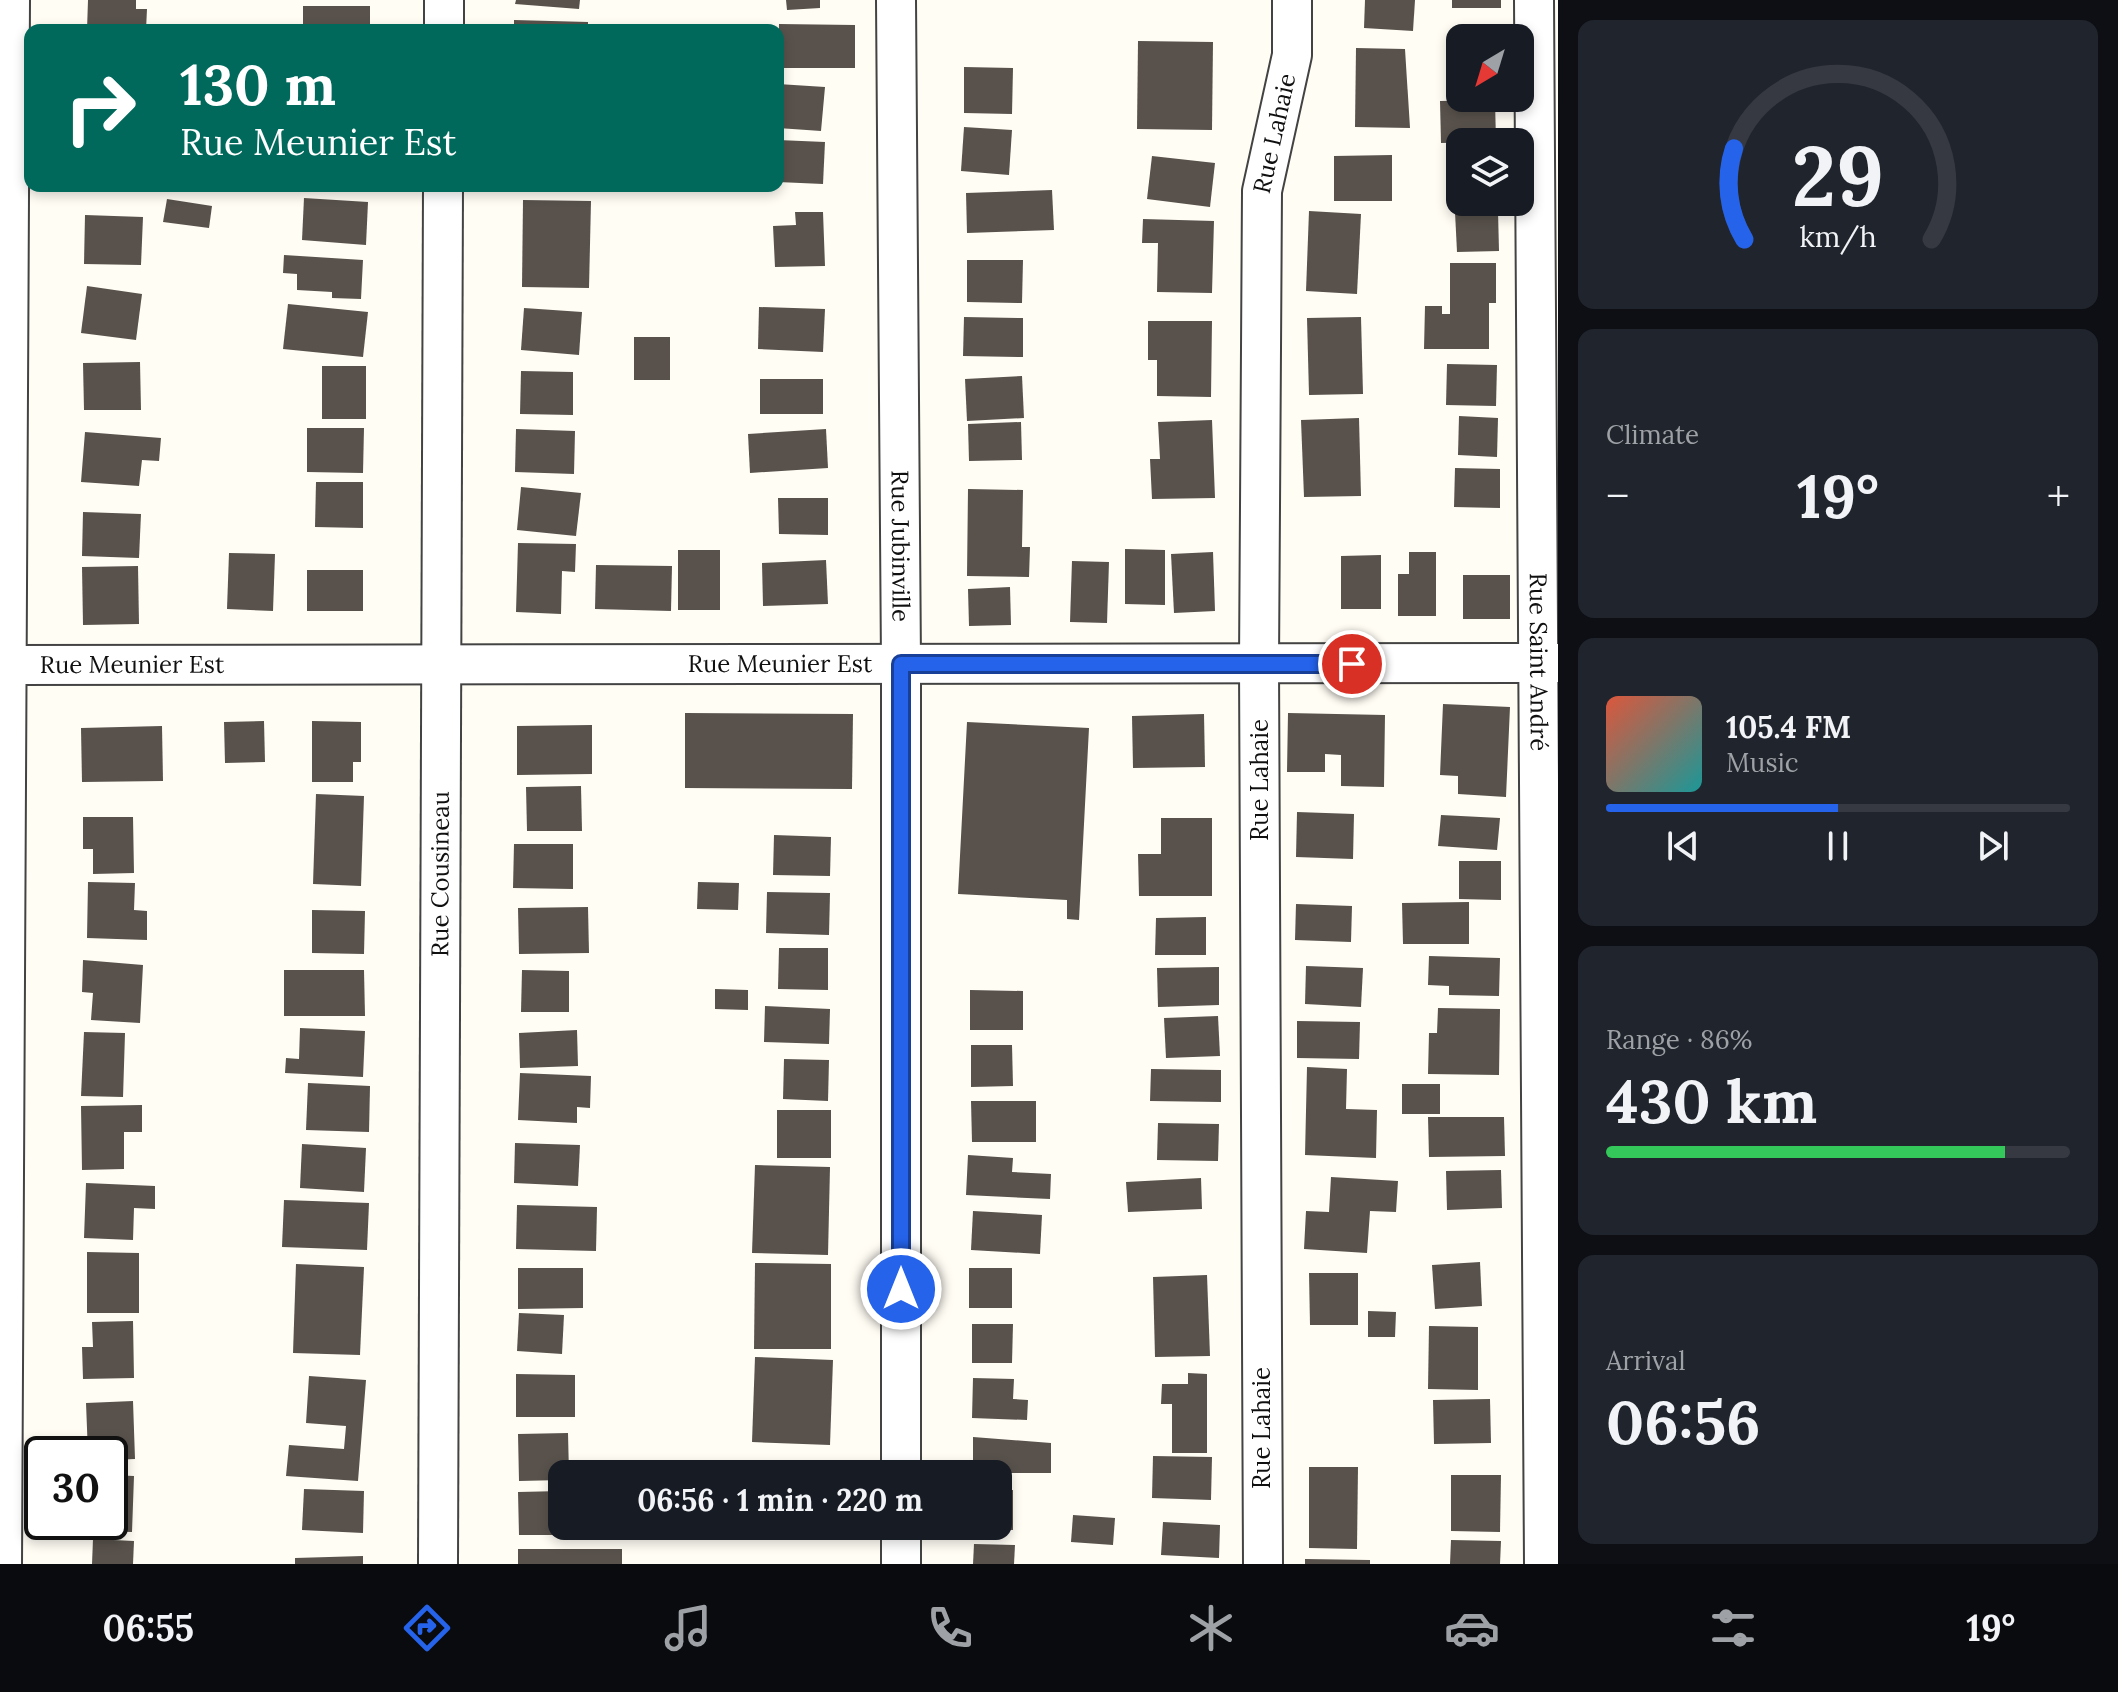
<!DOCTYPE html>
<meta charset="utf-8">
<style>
body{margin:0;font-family:Lora,serif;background:#20242c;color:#f1f3f6;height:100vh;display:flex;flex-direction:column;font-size:30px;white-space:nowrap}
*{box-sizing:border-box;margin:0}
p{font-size:26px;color:#9ea1a6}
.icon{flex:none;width:44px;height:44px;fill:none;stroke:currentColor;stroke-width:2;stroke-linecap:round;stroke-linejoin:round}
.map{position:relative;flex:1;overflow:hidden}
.panel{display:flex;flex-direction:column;gap:20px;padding:20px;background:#0d0f14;width:560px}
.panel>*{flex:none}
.banner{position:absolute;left:24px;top:24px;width:760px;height:168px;border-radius:16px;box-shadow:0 4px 12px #0003;background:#00695c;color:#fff;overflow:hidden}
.needle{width:52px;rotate:218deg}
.fabs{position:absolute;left:1446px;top:24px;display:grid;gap:16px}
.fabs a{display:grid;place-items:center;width:88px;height:88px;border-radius:16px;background:#171b24;box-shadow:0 4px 12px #0003;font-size:40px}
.speed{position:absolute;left:24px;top:1436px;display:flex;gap:16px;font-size:40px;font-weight:700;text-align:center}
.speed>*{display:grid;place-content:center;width:104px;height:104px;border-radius:50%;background:#171b24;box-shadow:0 4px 12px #0003;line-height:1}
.speed .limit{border:4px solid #111;border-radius:12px;background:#fff;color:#111}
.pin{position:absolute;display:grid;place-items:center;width:68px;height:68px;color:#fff;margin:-34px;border:4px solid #fff;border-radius:50%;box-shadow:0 2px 8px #0007}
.me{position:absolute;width:88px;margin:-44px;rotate:0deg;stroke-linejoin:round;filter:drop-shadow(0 0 6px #0008)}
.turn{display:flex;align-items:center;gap:28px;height:168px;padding:0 24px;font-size:36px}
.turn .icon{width:104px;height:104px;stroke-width:2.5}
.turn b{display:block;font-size:56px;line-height:68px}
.big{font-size:60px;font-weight:700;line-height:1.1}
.panel .widget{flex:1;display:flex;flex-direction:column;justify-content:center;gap:12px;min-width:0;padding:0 28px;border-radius:16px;background:#20242c}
.panel .dial{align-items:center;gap:0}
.dial svg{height:208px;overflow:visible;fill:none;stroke:#363941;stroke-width:7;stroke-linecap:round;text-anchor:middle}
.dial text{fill:#f1f3f6;stroke:none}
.song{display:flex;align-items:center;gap:24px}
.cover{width:96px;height:96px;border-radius:12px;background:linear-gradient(135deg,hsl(10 70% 55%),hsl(180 70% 35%))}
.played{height:8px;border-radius:4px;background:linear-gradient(90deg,#2563eb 50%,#363941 50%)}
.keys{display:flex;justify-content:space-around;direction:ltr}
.heat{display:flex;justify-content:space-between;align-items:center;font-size:44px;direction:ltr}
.charge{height:12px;border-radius:6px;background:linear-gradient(90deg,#34c759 86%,#363941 0)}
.trip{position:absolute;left:548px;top:1460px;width:464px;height:80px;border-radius:16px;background:#171b24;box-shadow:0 4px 12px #0003;font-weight:700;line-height:80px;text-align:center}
.dock{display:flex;height:128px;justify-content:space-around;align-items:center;background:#090b0e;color:#9ea1a6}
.dock .icon{width:56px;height:56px}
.dock .on{color:#2563eb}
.dock b{font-size:36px;color:#f1f3f6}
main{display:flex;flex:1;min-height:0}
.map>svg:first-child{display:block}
.building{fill:#59524c}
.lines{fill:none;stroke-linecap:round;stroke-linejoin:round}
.minor-casing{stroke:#434343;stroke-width:42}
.minor{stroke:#fff;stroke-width:38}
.route-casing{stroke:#184099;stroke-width:20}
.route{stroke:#2563eb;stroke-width:14}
.labels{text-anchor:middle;stroke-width:8;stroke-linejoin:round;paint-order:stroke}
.street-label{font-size:24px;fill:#101010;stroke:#fff}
</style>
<main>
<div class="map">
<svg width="1558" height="1564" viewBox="0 0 1558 1564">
<rect width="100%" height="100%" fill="#fffdf4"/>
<!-- building -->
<g class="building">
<polygon points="88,0 136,0 136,9 147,9 146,30 87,30"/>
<polygon points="516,0 580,0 579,9 515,4"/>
<polygon points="786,0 820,0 820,8 787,10"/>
<polygon points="1365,0 1415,0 1413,31 1364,28"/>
<rect x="1452" y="0" width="49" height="8"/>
<rect x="303" y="6" width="67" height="24"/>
<polygon points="514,20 588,22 588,30 514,30"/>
<polygon points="779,24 855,25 855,68 778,68"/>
<rect x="1451" y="36" width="9" height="44"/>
<polygon points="1138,41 1213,42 1212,130 1137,129"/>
<polygon points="1356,48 1405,49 1410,128 1355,127"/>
<polygon points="964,67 1013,68 1012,114 964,113"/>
<polygon points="778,84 825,87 821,131 778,128"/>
<polygon points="1495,100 1496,142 1441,143 1440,101"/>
<polygon points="964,127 1012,130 1009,175 961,171"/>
<polygon points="778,140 825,142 823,184 778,182"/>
<polygon points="1392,155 1392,201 1334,201 1334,156"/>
<polygon points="1152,156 1215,163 1210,207 1147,199"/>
<polygon points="1460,157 1460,196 1448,197 1446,158"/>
<polygon points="1052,190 1054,230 967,233 966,193"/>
<polygon points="304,198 368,202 366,245 302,240"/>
<polygon points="167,199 212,206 209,228 163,222"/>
<polygon points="523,200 591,201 589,288 522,287"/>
<polygon points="1309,211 1361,214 1357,294 1306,291"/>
<polygon points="1498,211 1499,251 1457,252 1455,212"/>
<polygon points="795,212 823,212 825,266 775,267 773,226 796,225"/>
<polygon points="85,215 143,217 141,265 84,264"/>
<polygon points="1143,219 1214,221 1212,293 1157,292 1158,243 1142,243"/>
<polygon points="284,255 363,260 361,299 332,298 332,292 297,290 297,274 283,273"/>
<polygon points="967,260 1023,260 1022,303 967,302"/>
<polygon points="1450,263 1496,263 1496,303 1489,303 1489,349 1424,349 1425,306 1442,306 1442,314 1450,314"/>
<polygon points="87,286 142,294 136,340 81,333"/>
<polygon points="288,304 368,312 363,357 283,349"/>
<polygon points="759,307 825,309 823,352 758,349"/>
<polygon points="524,308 582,312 579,355 521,350"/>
<polygon points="964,317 1023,318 1023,357 963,356"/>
<polygon points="1361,317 1363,394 1309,395 1307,318"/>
<polygon points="1148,321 1212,321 1211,397 1157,396 1157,360 1148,360"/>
<rect x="634" y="337" width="36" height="43"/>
<polygon points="140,362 141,410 84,410 83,363"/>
<polygon points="1447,364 1497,365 1496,406 1446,405"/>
<rect x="322" y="366" width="44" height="53"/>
<polygon points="521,371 573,372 573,415 520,414"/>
<polygon points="1022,376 1024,418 967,421 965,379"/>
<rect x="760" y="379" width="63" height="35"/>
<polygon points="1459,416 1498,418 1497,457 1458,455"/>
<polygon points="1359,418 1361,496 1304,497 1301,420"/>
<polygon points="1212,420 1215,498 1152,499 1150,459 1160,459 1158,422"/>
<polygon points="1021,422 1022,460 969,461 968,424"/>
<polygon points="307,428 364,428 363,473 307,472"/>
<polygon points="516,429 575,431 574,474 515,472"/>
<polygon points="826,429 828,468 750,473 748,434"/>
<polygon points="85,432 161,438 159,461 142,460 139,486 81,482"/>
<polygon points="1455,468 1500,469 1500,508 1454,507"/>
<polygon points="316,482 363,482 363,528 315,527"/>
<polygon points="521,487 581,493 576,536 517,530"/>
<polygon points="968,489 1023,490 1022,547 1030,547 1029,577 967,576"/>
<polygon points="778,498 828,498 828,535 779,534"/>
<polygon points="83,512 141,514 139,558 82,556"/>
<polygon points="518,543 576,544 575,572 562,571 561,614 516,612"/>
<polygon points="1125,549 1165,550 1165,605 1125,604"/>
<rect x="678" y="550" width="42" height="60"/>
<polygon points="1213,552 1215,611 1174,613 1171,554"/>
<polygon points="1409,552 1436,552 1436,616 1398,616 1398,574 1409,574"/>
<polygon points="229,553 275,554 273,611 227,609"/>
<polygon points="1381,555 1381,609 1341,609 1341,556"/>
<polygon points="826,560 828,604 763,606 762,563"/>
<polygon points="1072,561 1109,562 1107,623 1070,622"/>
<polygon points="596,565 672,566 671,611 595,609"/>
<polygon points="138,566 139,624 83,625 82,567"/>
<rect x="307" y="570" width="56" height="41"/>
<rect x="1463" y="575" width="47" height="44"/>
<polygon points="1010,587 1011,625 969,626 968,589"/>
<polygon points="1443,704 1510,707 1506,797 1458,794 1458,776 1440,775"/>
<polygon points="685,713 853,714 852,789 685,788"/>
<polygon points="1288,713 1385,715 1384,787 1341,786 1341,755 1325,754 1325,772 1287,772"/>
<polygon points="1204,714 1205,767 1133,768 1132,716"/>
<polygon points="264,721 265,762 225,763 224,722"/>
<polygon points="312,721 361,722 361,762 353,762 353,782 312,782"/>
<polygon points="967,722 1089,728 1079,920 1067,919 1067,900 958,894"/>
<polygon points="592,725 592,774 517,775 517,726"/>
<polygon points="162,726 163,781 82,782 81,728"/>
<polygon points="581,786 582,831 527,831 526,787"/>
<polygon points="316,794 364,796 361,886 313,884"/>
<polygon points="1297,812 1354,814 1353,859 1296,857"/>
<polygon points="1441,815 1500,818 1497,850 1438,846"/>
<polygon points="83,817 133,817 134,873 93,874 93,849 83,849"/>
<polygon points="1161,818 1212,818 1212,896 1139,896 1138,854 1161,854"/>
<polygon points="774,835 831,837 830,876 773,875"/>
<polygon points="514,844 573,844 573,889 513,888"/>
<polygon points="1459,861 1501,861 1501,900 1459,899"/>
<polygon points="88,882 135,883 134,910 147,911 147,940 87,938"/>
<polygon points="698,882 739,883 738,910 697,909"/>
<polygon points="767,892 830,893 829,935 766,933"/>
<polygon points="1469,902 1469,944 1403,944 1402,903"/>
<polygon points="1296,904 1352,906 1351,942 1295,940"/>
<polygon points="588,907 589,953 519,954 518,908"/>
<polygon points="312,910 365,911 364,954 312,953"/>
<polygon points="1206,917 1206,955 1155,955 1156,918"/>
<polygon points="779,948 828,948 828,990 778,989"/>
<polygon points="1429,956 1500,958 1499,996 1449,995 1449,986 1428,985"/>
<polygon points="83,960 143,965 140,1023 91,1020 93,993 82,992"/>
<polygon points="1306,966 1363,968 1361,1007 1305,1004"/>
<polygon points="1219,967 1219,1005 1158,1007 1157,968"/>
<polygon points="284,970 364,970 365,1016 284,1016"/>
<polygon points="522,970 569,971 569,1012 521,1012"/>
<polygon points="715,989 748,990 748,1010 715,1009"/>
<polygon points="970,990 1023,991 1023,1030 970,1030"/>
<polygon points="765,1006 830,1009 829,1044 764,1042"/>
<polygon points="1438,1008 1500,1009 1499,1075 1428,1074 1429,1033 1437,1033"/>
<polygon points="1218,1016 1220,1056 1166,1058 1164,1018"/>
<polygon points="1297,1021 1360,1022 1359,1059 1297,1058"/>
<polygon points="300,1028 365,1031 363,1077 285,1073 286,1058 299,1059"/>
<polygon points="577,1030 578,1066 520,1068 519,1033"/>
<polygon points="84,1032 125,1033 123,1097 81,1096"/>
<polygon points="971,1045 1012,1045 1013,1086 971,1087"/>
<polygon points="784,1059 829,1060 828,1101 783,1099"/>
<polygon points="1307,1067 1347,1069 1346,1109 1377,1110 1376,1158 1305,1155"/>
<polygon points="1151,1069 1221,1070 1221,1102 1150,1101"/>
<polygon points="520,1073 591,1076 590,1108 577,1107 577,1123 518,1120"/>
<polygon points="308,1083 370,1086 369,1132 306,1130"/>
<rect x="1402" y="1084" width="38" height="30"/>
<polygon points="971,1101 1036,1101 1036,1142 972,1142"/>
<polygon points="142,1105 142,1132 124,1132 124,1169 82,1170 81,1106"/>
<rect x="777" y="1110" width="54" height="48"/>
<polygon points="1428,1117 1504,1117 1505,1156 1429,1157"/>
<polygon points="1158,1123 1219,1124 1218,1161 1157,1160"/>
<polygon points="515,1143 580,1145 578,1186 514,1183"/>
<polygon points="302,1144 366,1148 364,1192 300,1188"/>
<polygon points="968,1155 1013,1158 1012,1172 1051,1174 1050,1199 966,1195"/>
<polygon points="755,1165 830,1167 828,1255 752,1253"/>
<polygon points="1501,1170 1502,1208 1447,1210 1446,1171"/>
<polygon points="1331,1177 1398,1181 1396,1212 1370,1211 1367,1253 1304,1249 1306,1211 1329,1212"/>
<polygon points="1201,1178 1202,1209 1128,1212 1126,1182"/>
<polygon points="86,1183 155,1186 155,1209 134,1208 133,1240 84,1238"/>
<polygon points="284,1200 369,1203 367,1250 282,1247"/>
<polygon points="517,1205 597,1207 596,1251 516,1249"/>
<polygon points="973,1211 1042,1215 1040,1254 971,1250"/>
<polygon points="87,1252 139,1253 139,1313 87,1313"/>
<polygon points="1480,1262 1482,1306 1435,1309 1432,1265"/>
<polygon points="755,1263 831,1264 831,1349 754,1349"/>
<polygon points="296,1264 364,1267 360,1355 293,1353"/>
<polygon points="518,1268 583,1268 583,1308 518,1309"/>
<rect x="969" y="1268" width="43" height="40"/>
<polygon points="1309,1273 1358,1273 1358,1325 1310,1325"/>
<polygon points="1207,1275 1210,1356 1155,1357 1153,1277"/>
<polygon points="1368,1311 1396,1312 1395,1337 1368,1337"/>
<polygon points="519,1313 564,1315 562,1354 517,1351"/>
<polygon points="133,1321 134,1378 83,1379 82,1347 93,1347 92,1322"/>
<polygon points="972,1324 1013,1324 1012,1363 972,1363"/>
<polygon points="1429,1326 1478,1327 1478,1390 1428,1389"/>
<polygon points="755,1357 833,1360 830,1445 752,1442"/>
<polygon points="1188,1373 1207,1374 1207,1453 1172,1453 1172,1404 1161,1404 1162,1384 1188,1384"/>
<polygon points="516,1374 575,1375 575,1417 516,1417"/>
<polygon points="309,1376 366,1380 358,1481 286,1476 289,1445 344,1449 346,1426 306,1423"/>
<polygon points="973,1378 1014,1379 1013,1399 1028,1400 1027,1420 972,1418"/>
<polygon points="1490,1399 1491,1443 1434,1444 1433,1400"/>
<polygon points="133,1401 135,1459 110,1460 110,1454 88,1454 86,1403"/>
<polygon points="568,1433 569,1474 562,1474 562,1480 519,1481 518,1434"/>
<polygon points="973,1437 1051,1443 1051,1473 973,1473"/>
<polygon points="1153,1456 1212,1457 1211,1500 1152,1498"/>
<polygon points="1309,1467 1358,1467 1357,1549 1309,1548"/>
<polygon points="110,1475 134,1476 132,1532 92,1531 92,1522 110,1522"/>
<polygon points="1451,1475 1501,1475 1500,1532 1451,1531"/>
<polygon points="304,1489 364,1491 363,1533 302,1530"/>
<polygon points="998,1490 1013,1490 1013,1530 973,1530 973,1526 998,1526"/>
<polygon points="562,1491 562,1526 578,1526 578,1535 519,1535 518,1492"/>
<polygon points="1073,1515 1115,1518 1113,1545 1071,1542"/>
<polygon points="1163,1522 1220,1525 1219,1558 1161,1555"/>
<polygon points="93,1539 134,1541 133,1564 92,1564"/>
<polygon points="1451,1540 1501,1541 1500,1564 1450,1564"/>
<polygon points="974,1544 1015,1545 1014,1564 973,1564"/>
<rect x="518" y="1549" width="104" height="15"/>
<polygon points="363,1556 363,1564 295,1564 295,1558"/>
<polygon points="1305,1559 1370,1560 1370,1564 1305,1564"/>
</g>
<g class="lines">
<defs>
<g id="minor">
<path id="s1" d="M 896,0 L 901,664 L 901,1474"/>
<path id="s2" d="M 1534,0 L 1544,1564"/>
<polyline points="444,30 444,0"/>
<path id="s3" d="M 0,665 L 1558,663"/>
<polyline points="2,1564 10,0"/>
<path id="s4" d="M 438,1564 L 443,186"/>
<polyline points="901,1564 901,1526"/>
<path id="s5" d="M 1263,1564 L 1259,664 L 1262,191 L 1292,55 L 1292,0"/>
</g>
</defs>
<!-- minor casing -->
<use href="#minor" class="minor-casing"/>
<!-- minor -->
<use href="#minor" class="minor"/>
</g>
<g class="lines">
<defs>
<polyline id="route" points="901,1289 901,664 1352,664"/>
</defs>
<!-- route casing -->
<use href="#route" class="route-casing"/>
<!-- route -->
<use href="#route" class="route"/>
</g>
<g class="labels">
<!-- street labels -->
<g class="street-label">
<text dy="8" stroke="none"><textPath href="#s5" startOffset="1432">Rue Lahaie</textPath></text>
<text dy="8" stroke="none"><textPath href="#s1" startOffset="546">Rue Jubinville</textPath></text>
<text dy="8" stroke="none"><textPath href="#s2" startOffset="662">Rue Saint André</textPath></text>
<text dy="8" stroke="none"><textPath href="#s3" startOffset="780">Rue Meunier Est</textPath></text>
<text dy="8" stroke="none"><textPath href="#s3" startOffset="132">Rue Meunier Est</textPath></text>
<text transform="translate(1260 780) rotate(-90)" y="8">Rue Lahaie</text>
<text dy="8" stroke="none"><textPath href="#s4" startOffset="690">Rue Cousineau</textPath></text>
<text transform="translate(1262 1428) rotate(-90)" y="8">Rue Lahaie</text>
</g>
</g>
</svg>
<div class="fabs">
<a><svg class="needle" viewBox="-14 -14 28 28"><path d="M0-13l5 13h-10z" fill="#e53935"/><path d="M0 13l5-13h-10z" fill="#9ea1a6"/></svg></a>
<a><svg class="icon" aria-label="layers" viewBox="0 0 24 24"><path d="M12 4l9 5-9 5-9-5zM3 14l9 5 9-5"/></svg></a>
</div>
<div class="speed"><div class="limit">30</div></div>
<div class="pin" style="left:1352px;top:664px;background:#d93025"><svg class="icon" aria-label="arrive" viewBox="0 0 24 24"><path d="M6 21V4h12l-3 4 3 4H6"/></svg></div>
<svg class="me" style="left:901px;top:1289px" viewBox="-20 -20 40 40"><circle r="17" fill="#2563eb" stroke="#fff" stroke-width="3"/><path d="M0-11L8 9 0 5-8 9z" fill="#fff"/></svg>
<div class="trip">06:56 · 1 min · 220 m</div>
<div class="banner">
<div class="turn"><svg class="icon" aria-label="right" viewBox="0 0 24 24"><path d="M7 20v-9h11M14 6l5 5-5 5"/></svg><div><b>130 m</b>Rue Meunier Est</div></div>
</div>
</div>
<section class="panel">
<div class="widget dial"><svg viewBox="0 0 100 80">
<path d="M14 69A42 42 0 1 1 86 69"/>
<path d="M14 69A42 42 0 0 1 10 34" stroke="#2563eb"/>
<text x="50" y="56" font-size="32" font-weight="700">29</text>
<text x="50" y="72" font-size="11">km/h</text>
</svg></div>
<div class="widget"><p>Climate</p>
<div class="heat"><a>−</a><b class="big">19°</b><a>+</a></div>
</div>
<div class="widget">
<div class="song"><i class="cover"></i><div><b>105.4 FM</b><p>Music</p></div></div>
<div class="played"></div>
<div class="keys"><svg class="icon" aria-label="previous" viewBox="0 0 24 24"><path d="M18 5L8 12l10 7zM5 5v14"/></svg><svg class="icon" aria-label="pause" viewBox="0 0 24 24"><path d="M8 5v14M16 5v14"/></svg><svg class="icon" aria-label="next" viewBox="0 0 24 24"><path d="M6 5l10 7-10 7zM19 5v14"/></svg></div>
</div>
<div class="widget"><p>Range · 86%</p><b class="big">430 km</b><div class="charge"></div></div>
<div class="widget"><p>Arrival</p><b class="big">06:56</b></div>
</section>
</main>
<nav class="dock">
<b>06:55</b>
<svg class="icon on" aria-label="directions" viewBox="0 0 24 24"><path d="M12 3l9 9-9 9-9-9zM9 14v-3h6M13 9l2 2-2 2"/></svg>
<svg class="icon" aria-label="music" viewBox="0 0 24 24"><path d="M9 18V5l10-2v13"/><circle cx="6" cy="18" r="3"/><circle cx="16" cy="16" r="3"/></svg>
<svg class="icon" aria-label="phone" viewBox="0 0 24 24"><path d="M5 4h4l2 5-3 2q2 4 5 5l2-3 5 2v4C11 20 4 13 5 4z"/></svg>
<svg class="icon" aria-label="climate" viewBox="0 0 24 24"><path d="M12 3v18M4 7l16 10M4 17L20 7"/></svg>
<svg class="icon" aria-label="car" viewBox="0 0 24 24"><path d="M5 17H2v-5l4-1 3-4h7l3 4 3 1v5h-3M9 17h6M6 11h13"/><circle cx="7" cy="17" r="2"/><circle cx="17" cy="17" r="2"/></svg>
<svg class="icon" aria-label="filters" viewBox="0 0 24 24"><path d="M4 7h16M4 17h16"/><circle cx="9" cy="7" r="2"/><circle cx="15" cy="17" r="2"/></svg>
<b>19°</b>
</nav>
